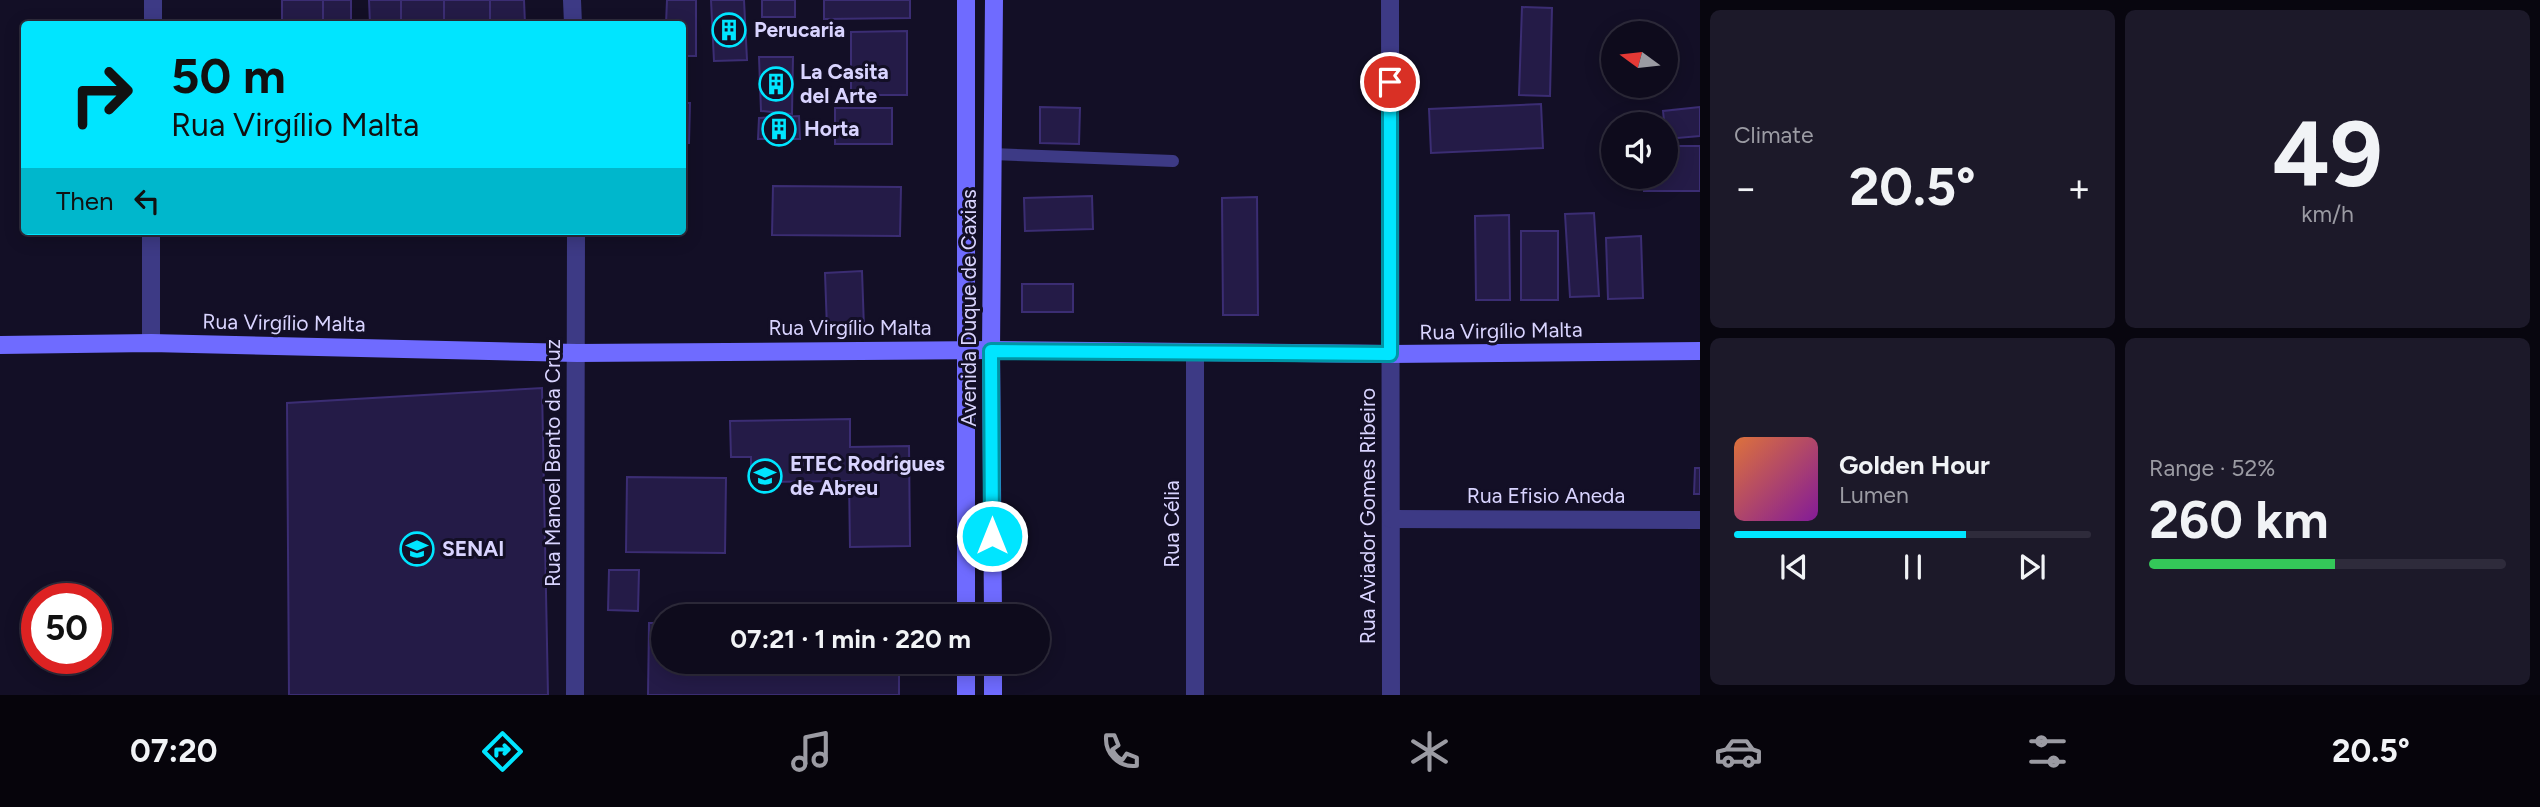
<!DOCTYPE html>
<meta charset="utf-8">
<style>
body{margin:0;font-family:Figtree,sans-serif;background:#1c1929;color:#f1f3f6;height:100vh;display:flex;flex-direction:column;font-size:26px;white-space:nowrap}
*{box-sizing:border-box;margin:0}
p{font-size:23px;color:#9b9ba3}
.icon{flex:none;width:38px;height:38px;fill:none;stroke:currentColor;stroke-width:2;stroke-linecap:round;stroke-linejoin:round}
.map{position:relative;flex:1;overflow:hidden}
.drawer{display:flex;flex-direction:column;gap:10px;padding:10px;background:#08060f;width:840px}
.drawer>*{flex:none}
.top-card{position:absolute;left:21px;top:21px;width:665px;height:214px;border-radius:7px;box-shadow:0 4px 18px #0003,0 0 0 2px #2e2b3b;background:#00e5ff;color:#111;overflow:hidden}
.needle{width:46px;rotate:285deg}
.buttons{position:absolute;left:1601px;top:21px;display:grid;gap:14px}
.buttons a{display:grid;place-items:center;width:77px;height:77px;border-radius:50%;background:#0e0b1c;box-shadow:0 4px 18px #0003,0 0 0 2px #2e2b3b;font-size:35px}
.speed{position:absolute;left:21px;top:583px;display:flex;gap:14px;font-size:35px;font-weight:700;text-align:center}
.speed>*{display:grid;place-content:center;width:91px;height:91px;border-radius:50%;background:#0e0b1c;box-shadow:0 4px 18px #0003,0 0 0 2px #2e2b3b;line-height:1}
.speed .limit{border:10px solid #d22;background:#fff;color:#111}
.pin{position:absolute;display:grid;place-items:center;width:60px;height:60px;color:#fff;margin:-30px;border:4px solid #fff;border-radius:50%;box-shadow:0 2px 7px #0007}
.me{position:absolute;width:77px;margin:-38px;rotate:0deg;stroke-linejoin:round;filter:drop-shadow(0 0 5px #0008)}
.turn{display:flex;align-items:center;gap:24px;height:147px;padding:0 35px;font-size:32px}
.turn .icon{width:91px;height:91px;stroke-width:2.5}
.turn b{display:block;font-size:49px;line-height:60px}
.then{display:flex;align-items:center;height:66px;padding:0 35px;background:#0003;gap:14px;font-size:26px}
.big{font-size:52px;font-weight:700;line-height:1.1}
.drawer .widget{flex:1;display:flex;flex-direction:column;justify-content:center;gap:10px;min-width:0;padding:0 24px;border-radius:10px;background:#1c1929}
.drawer .dial{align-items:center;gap:0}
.dial b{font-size:91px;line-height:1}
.song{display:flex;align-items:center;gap:21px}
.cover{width:84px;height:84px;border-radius:10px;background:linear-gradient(135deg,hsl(20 70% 55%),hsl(290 70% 35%))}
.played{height:7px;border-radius:4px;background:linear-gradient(90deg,#00e5ff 65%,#2e2b3b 65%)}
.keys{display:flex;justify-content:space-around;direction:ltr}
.heat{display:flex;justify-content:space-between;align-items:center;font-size:38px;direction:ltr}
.charge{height:10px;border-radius:5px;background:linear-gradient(90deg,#34c759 52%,#2e2b3b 0)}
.drawer .tiles{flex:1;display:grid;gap:10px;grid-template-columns:repeat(2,1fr)}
.trip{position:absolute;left:651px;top:604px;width:399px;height:70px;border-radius:35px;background:#0e0b1c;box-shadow:0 4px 18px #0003,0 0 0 2px #2e2b3b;font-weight:700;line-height:70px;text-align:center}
.dock{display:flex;height:112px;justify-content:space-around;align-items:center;background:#06040b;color:#9b9ba3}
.dock .icon{width:49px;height:49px}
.dock .current{color:#00e5ff}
.dock b{font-size:32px;color:#f1f3f6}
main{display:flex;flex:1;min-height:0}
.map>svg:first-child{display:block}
.building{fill:#241b47;stroke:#3b2d73;stroke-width:2}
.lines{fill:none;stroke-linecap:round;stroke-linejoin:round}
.lane{stroke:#3d3a85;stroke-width:12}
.street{stroke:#3d3a85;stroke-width:18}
.secondary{stroke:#6f6bff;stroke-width:18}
.route-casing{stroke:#0095a6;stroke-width:18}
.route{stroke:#00e5ff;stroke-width:12}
.labels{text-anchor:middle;stroke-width:6;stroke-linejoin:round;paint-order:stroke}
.poi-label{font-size:21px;font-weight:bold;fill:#d9d4ff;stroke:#130f26;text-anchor:start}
.street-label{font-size:21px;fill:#d9d4ff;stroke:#130f26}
</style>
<main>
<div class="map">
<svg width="1700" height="695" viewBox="0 0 1700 695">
<rect width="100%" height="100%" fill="#130f26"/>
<!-- building -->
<g class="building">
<rect x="282" y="0" width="41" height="24"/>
<rect x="323" y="0" width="28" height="24"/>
<polygon points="369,0 401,0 401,24 370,24"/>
<rect x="401" y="0" width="43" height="24"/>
<rect x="444" y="0" width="46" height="24"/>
<polygon points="490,0 524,0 525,24 490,24"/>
<polygon points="667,0 696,0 696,56 682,56 682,24 666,24"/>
<polygon points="711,0 744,0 747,60 714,61"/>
<rect x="762" y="0" width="33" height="17"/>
<polygon points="824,0 910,0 910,18 824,19"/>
<polygon points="1522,7 1552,8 1550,96 1519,95"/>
<polygon points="907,31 907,95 851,95 851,32"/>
<polygon points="759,57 793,57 792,114 761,111"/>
<polygon points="682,103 690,103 689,143 682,143"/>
<polygon points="1541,104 1543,148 1431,153 1429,109"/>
<polygon points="1040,107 1080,108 1079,144 1040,143"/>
<polygon points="1700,107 1700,136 1666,139 1663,111"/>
<rect x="835" y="108" width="57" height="36"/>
<polygon points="799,116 800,139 758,139 759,118"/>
<polygon points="1666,146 1700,146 1700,191 1644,191 1644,177 1666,177"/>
<polygon points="773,186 901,187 900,236 772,235"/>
<polygon points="1092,196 1093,229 1025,231 1024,198"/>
<polygon points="1257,197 1258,315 1223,315 1222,198"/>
<polygon points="1594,213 1599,296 1570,297 1565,214"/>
<polygon points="1509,215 1510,300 1476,300 1475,216"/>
<rect x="1521" y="231" width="37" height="69"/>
<polygon points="1641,236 1643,298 1608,299 1606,238"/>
<polygon points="862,271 864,328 827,329 825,273"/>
<rect x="1022" y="284" width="51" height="28"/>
<polygon points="542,388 548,695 289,695 287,403"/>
<polygon points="850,419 850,447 909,446 910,546 850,547 849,481 751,482 751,457 731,457 730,421"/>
<polygon points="1695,468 1700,468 1700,494 1694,494"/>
<polygon points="627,477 726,478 725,553 626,552"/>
<polygon points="609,570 639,570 638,611 608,610"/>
<polygon points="649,623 663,623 663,662 899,662 899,695 648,695"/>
</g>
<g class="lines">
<!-- lane -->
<polyline class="lane" points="992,154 1173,161"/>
<!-- street -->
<g class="street">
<polyline points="572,0 573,24"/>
<polyline points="1390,0 1391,695"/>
<polyline points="153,24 153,0"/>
<polyline points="151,343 151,231"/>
<polyline points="1195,352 1195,695"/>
<polyline points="1391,519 1700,520"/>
<polyline points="575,695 576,231"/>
</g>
<!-- secondary -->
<g class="secondary">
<polyline points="966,0 966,616"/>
<polyline points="0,345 151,343 577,353 991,350 1390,354 1700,351"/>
<polyline points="993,616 991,350 994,0"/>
<polyline points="993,662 993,695"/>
<polyline points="966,695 966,662"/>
</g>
</g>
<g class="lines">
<defs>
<polyline id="route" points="992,536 991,351 1390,354 1390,82"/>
</defs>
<!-- route casing -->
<use href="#route" class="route-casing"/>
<!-- route -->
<use href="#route" class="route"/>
</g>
<!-- icons -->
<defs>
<symbol id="building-ring" viewBox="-11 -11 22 22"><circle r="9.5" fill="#130f26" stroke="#00e5ff" stroke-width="1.5"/><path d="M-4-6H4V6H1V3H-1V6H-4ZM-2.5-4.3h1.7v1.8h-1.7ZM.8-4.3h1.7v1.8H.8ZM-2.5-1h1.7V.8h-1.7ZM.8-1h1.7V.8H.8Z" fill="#00e5ff"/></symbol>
<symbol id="school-ring" viewBox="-11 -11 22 22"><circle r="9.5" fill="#130f26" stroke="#00e5ff" stroke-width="1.5"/><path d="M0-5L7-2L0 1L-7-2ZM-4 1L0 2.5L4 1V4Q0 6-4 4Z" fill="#00e5ff"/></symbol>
</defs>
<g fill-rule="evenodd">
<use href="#building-ring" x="710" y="11" width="38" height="38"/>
<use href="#building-ring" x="757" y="65" width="38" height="38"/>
<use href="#building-ring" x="760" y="110" width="38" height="38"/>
<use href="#school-ring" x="746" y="457" width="38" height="38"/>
<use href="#school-ring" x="398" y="530" width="38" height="38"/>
</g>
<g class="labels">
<!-- poi labels -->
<g class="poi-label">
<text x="754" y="37">Perucaria</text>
<text x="800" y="79">La Casita<tspan x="800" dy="24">del Arte</tspan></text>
<text x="804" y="136">Horta</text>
<text x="790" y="471">ETEC Rodrigues<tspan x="790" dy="24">de Abreu</tspan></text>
<text x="442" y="556">SENAI</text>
</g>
<!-- street labels -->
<g class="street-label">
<text transform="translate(969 308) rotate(-90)" y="7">Avenida Duque de Caxias</text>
<text transform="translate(284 323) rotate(1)" y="7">Rua Virgílio Malta</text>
<text x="850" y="335">Rua Virgílio Malta</text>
<text transform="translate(1501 331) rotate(-1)" y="7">Rua Virgílio Malta</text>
<text transform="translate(553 463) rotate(-90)" y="7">Rua Manoel Bento da Cruz</text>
<text x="1546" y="503">Rua Efisio Aneda</text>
<text transform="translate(1368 516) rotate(-90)" y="7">Rua Aviador Gomes Ribeiro</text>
<text transform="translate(1172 524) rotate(-90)" y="7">Rua Célia</text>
</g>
</g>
</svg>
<div class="buttons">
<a><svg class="needle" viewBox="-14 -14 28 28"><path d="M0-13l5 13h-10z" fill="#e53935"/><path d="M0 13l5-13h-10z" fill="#9b9ba3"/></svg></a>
<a><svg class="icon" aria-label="sound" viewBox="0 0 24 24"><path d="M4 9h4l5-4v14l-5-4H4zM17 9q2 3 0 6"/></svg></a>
</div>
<div class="speed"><div class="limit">50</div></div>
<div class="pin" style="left:1390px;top:82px;background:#d93025"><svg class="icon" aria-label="arrive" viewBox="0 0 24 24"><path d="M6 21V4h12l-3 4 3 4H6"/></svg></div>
<svg class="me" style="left:992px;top:536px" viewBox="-20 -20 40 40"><circle r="17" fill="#00e5ff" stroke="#fff" stroke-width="3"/><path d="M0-11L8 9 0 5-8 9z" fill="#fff"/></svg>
<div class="trip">07:21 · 1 min · 220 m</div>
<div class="top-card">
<div class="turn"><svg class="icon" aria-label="right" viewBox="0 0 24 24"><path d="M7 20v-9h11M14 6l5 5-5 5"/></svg><div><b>50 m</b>Rua Virgílio Malta</div></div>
<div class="then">Then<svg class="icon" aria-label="left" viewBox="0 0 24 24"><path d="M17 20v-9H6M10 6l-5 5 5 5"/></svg></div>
</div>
</div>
<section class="drawer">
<div class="tiles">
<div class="widget"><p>Climate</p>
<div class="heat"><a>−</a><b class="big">20.5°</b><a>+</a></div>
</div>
<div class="widget dial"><b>49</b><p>km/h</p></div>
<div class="widget">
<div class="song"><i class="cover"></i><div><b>Golden Hour</b><p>Lumen</p></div></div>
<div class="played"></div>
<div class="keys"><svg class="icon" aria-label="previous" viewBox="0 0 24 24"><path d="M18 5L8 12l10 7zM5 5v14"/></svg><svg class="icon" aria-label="pause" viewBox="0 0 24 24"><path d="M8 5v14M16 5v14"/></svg><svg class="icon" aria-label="next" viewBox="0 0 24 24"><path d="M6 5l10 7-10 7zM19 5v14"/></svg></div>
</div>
<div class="widget"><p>Range · 52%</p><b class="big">260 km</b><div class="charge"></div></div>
</div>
</section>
</main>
<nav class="dock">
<b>07:20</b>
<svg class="icon current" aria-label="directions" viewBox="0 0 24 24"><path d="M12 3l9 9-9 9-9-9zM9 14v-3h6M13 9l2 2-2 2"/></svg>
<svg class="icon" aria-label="music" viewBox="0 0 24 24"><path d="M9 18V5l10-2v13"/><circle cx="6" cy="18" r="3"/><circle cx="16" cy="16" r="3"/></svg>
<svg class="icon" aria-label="phone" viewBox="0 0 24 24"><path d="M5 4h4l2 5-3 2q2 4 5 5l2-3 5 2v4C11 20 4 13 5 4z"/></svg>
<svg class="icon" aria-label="climate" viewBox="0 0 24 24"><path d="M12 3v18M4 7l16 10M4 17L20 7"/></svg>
<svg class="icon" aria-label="car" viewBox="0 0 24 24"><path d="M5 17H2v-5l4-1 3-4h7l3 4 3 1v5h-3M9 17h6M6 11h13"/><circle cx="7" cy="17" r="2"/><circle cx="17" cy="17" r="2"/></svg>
<svg class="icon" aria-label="filters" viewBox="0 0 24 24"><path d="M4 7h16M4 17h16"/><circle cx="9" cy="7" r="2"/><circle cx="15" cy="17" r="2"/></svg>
<b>20.5°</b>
</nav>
